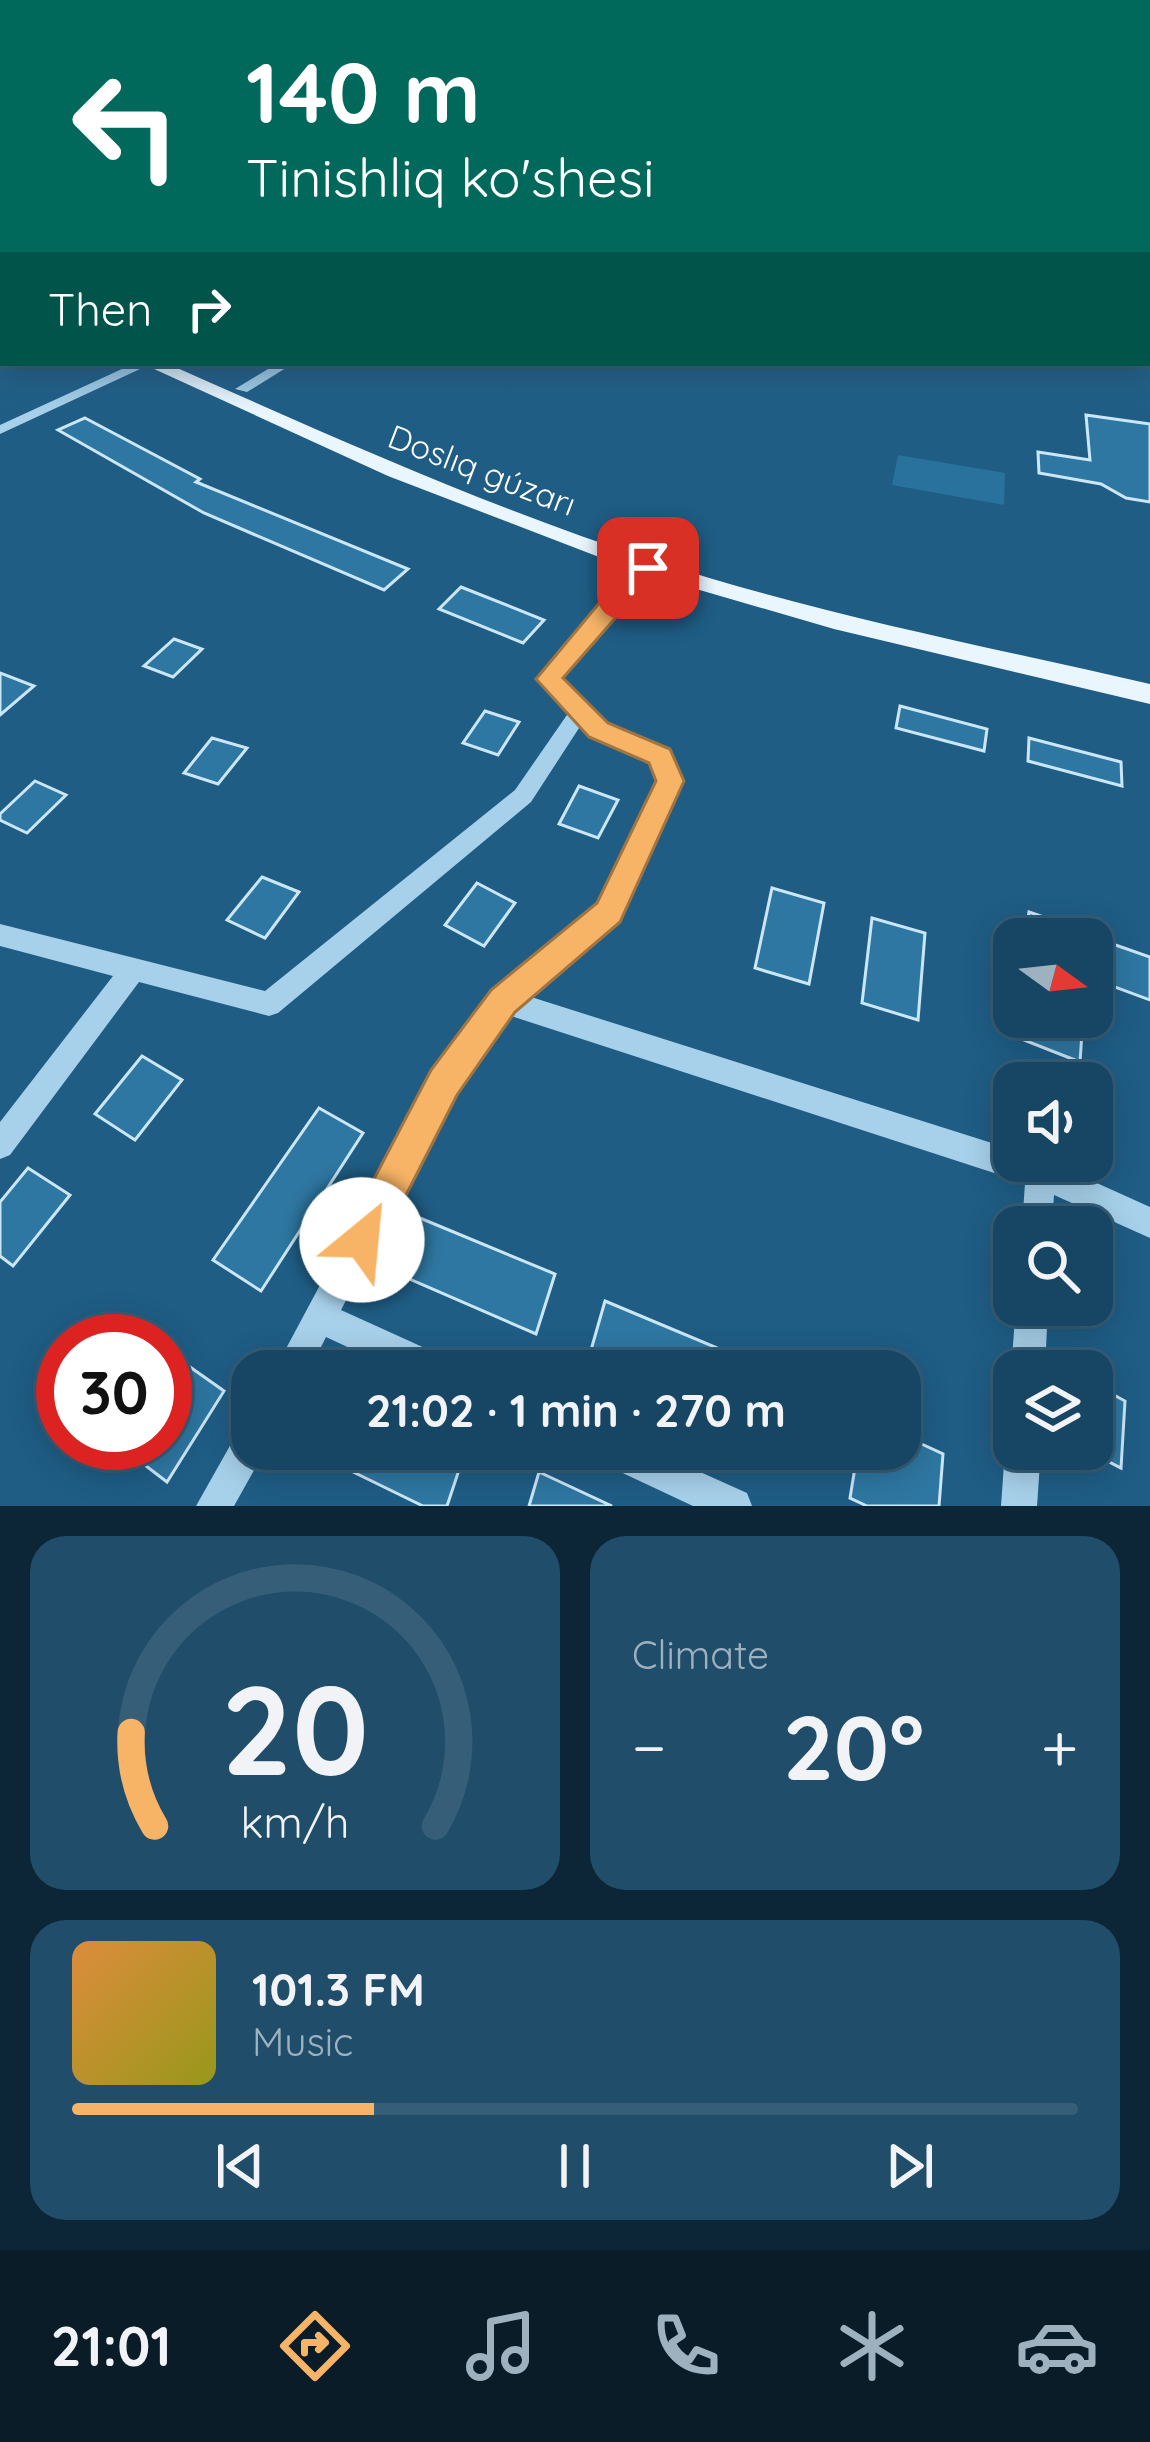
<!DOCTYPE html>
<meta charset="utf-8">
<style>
body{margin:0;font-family:Quicksand,sans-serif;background:#204d6a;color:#f1f3f6;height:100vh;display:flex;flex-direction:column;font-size:45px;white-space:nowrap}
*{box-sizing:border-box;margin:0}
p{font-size:39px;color:#9eb1bf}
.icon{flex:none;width:66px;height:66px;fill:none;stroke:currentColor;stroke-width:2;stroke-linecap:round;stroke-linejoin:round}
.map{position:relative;height:1506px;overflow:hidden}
.sheet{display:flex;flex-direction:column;gap:30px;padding:30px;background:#0d2637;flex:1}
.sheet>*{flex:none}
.hud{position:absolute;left:0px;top:0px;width:1152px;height:366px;box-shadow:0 6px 30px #0003,0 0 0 3px #365e78;background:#00695c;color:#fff;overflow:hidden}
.needle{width:78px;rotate:105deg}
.controls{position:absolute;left:993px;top:918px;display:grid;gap:24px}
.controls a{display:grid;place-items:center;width:120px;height:120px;border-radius:24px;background:#174664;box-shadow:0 6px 30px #0003,0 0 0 3px #365e78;font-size:60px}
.speed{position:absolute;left:36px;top:1314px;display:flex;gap:24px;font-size:60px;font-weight:700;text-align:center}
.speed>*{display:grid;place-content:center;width:156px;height:156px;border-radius:50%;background:#174664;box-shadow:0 6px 30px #0003,0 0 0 3px #365e78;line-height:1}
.speed .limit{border:18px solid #d22;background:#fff;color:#111}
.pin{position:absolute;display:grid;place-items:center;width:102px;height:102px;color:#fff;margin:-51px;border-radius:24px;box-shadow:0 6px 18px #0006}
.me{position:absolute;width:132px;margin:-66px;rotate:28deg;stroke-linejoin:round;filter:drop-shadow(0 0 9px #0008)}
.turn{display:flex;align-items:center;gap:42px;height:252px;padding:0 48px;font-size:54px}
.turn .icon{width:156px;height:156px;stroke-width:2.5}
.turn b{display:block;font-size:84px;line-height:102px}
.then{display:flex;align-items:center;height:114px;padding:0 48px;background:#0003;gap:24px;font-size:45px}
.big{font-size:90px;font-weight:700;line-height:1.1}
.sheet .card{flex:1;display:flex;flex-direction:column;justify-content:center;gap:18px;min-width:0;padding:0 42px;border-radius:36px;background:#204d6a}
.sheet .dial{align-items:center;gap:0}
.dial svg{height:312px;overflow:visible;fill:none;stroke:#365e78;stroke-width:7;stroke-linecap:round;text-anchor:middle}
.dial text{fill:#f1f3f6;stroke:none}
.song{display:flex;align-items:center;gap:36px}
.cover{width:144px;height:144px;border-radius:18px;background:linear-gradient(135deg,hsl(30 70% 55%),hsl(60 70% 35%))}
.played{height:12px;border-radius:6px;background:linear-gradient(90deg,#f8b466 30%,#365e78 30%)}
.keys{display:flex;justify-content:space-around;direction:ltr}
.heat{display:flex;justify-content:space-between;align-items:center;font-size:66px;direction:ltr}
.sheet .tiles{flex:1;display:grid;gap:30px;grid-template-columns:1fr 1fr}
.card:last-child{grid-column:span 2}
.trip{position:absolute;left:231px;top:1350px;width:690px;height:120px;border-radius:36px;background:#174664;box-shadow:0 6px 30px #0003,0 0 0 3px #365e78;font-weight:700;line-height:120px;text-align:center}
.tab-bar{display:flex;height:192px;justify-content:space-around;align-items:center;background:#091c28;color:#9eb1bf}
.tab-bar .icon{width:84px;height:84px}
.tab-bar .selected{color:#f8b466}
.tab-bar b{font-size:54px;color:#f1f3f6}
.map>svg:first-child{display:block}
.green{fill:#28729d}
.building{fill:#2e77a2;stroke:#cbe7f7;stroke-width:3}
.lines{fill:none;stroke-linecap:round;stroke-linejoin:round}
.minor{fill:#a7d1ea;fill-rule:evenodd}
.major{fill:#eaf6fe;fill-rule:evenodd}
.route{fill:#f8b466;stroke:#a17542;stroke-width:3}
.labels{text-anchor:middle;stroke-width:12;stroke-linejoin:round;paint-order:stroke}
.street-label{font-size:33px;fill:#fff;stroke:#1f5d85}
</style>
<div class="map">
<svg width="1150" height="1506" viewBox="0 0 1150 1506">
<rect width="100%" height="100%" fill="#1f5d85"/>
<!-- green -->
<polygon class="green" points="898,455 1005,473 1004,505 892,485"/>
<!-- building -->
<g class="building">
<polygon points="1086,415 1150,424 1150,502 1126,498 1101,484 1039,473 1038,452 1090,460"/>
<polygon points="85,418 200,479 196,482 408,569 384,590 204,513 58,430"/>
<polygon points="461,587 544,620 523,643 439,609"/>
<polygon points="174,639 202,649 173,677 144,666"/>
<polygon points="0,673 34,686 0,715"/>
<polygon points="900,706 987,729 984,751 896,728"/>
<polygon points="485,711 519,722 498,755 463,743"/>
<polygon points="212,738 247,748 218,784 184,773"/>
<polygon points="1029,738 1121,762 1122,786 1028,761"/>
<polygon points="35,781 66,795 27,833 0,820 0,814"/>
<polygon points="579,786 618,800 598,838 559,824"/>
<polygon points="262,877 299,892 265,938 227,920"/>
<polygon points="477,883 515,903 484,946 445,925"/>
<polygon points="772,888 824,903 809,984 755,968"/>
<polygon points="1029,912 1099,936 1099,939 1025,939"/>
<polygon points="872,918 925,933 918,1020 862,1003"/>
<polygon points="1107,942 1150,957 1150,1000 1104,983"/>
<polygon points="1017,1017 1083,1017 1080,1062 1014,1036"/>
<polygon points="142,1056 182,1080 135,1140 95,1114"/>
<polygon points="319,1108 363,1133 261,1291 213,1260"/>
<polygon points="28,1168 70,1195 13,1266 0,1256 0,1202"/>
<polygon points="415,1216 555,1274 536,1334 391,1271"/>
<polygon points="605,1301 772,1371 603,1371 587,1364"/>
<polygon points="173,1355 224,1391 167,1482 116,1443 165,1443 165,1368"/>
<polygon points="1092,1383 1125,1401 1121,1468 1092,1453"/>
<polygon points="900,1434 943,1454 939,1506 867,1506 850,1498 858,1449 900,1449"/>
<polygon points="306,1449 466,1449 447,1506 423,1506"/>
<polygon points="539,1472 612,1506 529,1506"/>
</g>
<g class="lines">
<!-- minor -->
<g class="minor">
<rect x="1149" y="215" width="1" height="6"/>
<polygon points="135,363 153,363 0,434 0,425"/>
<polygon points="278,363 294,363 247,392 235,389"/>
<polygon points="648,563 657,568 635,586 559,678 605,724 667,750 681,781 618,921 528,996 1014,1150 1014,1161 1048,1161 1150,1207 1150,1238 1054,1195 1052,1227 1022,1227 1025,1183 508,1015 454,1092 341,1310 449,1359 454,1371 399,1371 326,1337 309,1371 274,1371 434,1072 494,992 600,905 659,781 652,761 591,734 581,725 531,802 278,1013 269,1016 139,982 10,1155 0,1159 0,1122 113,976 0,946 0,924 265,991 515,790 569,712 541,684 538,679 541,674 623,578"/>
<polygon points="1016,1305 1048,1305 1045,1371 1014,1371 1014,1378 1011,1371"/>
<polygon points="252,1423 252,1449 266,1449 234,1506 196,1506 240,1428"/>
<polygon points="1014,1435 1014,1449 1041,1449 1037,1506 1001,1506 1005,1449"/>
<polygon points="591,1449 649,1449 747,1493 752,1506 693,1506 597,1461"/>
</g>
<!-- major -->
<g class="major">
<polygon points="0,289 3,290 3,300 0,299"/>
<path d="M 141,363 L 166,363 C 327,434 487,507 655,561 C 817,614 984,646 1150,684 L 1150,704 L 834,629 L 638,572 L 388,476 Z"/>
</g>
</g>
<!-- sky -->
<linearGradient id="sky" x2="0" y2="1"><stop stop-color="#113349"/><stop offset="0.49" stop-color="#3c6d94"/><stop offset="1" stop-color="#3c6d94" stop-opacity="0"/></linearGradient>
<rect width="1150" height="413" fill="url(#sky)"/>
<!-- route -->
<polygon class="route" points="640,563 659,568 563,678 608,723 670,749 684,781 620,922 515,1012 457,1095 376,1254 362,1260 348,1254 342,1240 431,1070 491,990 597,903 656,781 649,763 589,737 536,679 621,577"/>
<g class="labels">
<!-- street labels -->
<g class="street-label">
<text transform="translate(482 470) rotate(21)" y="12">Doslıq gúzarı</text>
</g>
</g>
</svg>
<div class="controls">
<a><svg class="needle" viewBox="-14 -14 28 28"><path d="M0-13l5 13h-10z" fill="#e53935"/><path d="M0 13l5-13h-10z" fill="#9eb1bf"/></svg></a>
<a><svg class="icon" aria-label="sound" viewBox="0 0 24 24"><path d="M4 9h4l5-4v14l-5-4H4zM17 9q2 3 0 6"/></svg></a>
<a><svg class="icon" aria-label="search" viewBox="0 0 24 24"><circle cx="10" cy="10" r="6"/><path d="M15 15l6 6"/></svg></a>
<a><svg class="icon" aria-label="layers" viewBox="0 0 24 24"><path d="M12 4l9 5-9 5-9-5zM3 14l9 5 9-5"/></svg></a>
</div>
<div class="speed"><div class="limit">30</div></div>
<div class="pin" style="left:648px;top:568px;background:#d93025"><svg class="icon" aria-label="arrive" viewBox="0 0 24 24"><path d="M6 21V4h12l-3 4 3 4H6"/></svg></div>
<svg class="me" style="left:362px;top:1240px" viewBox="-20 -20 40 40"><circle r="19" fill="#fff"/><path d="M0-13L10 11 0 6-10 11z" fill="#f8b466"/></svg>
<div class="trip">21:02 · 1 min · 270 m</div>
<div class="hud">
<div class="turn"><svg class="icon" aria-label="left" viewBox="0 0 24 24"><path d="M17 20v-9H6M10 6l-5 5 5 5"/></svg><div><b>140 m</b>Tinishliq ko'shesi</div></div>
<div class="then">Then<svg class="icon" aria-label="right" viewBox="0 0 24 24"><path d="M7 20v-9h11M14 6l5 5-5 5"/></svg></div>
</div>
</div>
<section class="sheet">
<div class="tiles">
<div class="card dial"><svg viewBox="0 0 100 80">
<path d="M14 69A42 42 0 1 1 86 69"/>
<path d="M14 69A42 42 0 0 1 8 45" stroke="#f8b466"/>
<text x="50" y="56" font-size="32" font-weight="700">20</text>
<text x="50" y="72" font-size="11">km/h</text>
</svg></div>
<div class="card"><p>Climate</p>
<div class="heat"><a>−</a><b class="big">20°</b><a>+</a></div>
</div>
<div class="card">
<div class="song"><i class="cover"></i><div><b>101.3 FM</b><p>Music</p></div></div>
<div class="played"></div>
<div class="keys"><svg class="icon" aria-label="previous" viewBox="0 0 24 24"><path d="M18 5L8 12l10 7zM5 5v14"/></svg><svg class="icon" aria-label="pause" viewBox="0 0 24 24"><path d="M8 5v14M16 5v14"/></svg><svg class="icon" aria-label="next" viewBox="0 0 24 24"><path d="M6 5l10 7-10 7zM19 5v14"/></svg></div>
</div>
</div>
</section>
<nav class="tab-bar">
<b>21:01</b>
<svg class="icon selected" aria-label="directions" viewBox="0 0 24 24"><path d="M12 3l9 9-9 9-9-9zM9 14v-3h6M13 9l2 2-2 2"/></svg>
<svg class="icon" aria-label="music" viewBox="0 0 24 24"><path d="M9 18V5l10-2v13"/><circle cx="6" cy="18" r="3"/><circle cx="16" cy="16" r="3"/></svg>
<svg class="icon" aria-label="phone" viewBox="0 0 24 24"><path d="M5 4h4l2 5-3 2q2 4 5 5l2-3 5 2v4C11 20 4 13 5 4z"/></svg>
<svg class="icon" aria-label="climate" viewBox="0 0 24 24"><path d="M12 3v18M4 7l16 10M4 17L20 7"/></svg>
<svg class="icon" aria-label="car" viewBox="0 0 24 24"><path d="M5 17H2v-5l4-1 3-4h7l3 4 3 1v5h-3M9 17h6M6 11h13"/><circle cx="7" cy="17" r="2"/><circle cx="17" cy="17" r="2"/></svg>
</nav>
